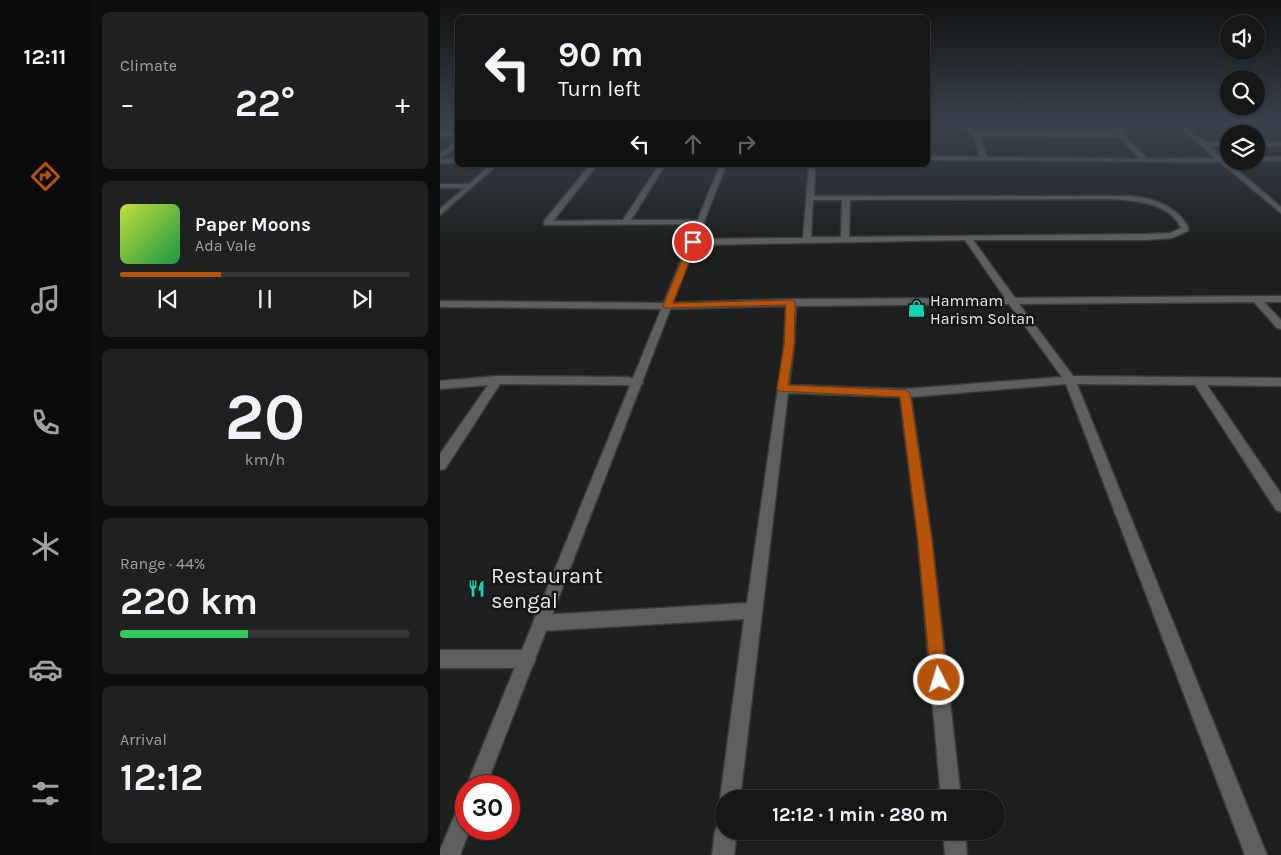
<!DOCTYPE html>
<meta charset="utf-8">
<style>
body{margin:0;font-family:Karla,sans-serif;background:#1f2120;color:#f1f3f6;height:100vh;display:flex;flex-direction:column;font-size:19px;white-space:nowrap}
*{box-sizing:border-box;margin:0}
p{font-size:16px;color:#9ea0a1}
.icon{flex:none;width:28px;height:28px;fill:none;stroke:currentColor;stroke-width:2;stroke-linecap:round;stroke-linejoin:round}
.map{position:relative;flex:1;overflow:hidden}
.side{display:flex;flex-direction:column;gap:12px;padding:12px;background:#0c0d0d;width:350px}
.side>*{flex:none}
.banner{position:absolute;left:15px;top:15px;width:475px;height:152px;border-radius:8px;box-shadow:0 1px 4px #0004,0 0 0 1px #353736;background:#161817;color:#f1f3f6;overflow:hidden}
.fabs{position:absolute;left:780px;top:15px;display:grid;gap:10px}
.fabs a{display:grid;place-items:center;width:45px;height:45px;border-radius:50%;background:#161817;box-shadow:0 1px 4px #0004,0 0 0 1px #353736;font-size:25px}
.speed{position:absolute;left:15px;top:775px;display:flex;gap:10px;font-size:25px;font-weight:700;text-align:center}
.speed>*{display:grid;place-content:center;width:65px;height:65px;border-radius:50%;background:#161817;box-shadow:0 1px 4px #0004,0 0 0 1px #353736;line-height:1}
.speed .limit{border:8px solid #d22;background:#fff;color:#111}
.pin{position:absolute;display:grid;place-items:center;width:42px;height:42px;color:#fff;margin:-21px;border:2px solid #fff;border-radius:50%;box-shadow:0 1px 5px #0007}
.me{position:absolute;width:55px;margin:-28px;rotate:355deg;stroke-linejoin:round;filter:drop-shadow(0 0 4px #0008)}
.turn{display:flex;align-items:center;gap:18px;height:105px;padding:0 20px;font-size:22px}
.turn .icon{width:65px;height:65px;stroke-width:2.5}
.turn b{display:block;font-size:35px;line-height:42px}
.lanes{display:flex;align-items:center;height:48px;padding:0 20px;background:#0003;justify-content:center;gap:25px;direction:ltr}
.lanes .off{opacity:.35}
.big{font-size:38px;font-weight:700;line-height:1.1}
.side .widget{flex:1;display:flex;flex-direction:column;justify-content:center;gap:8px;min-width:0;padding:0 18px;border-radius:8px;background:#1f2120}
.side .dial{align-items:center;gap:0}
.dial b{font-size:65px;line-height:1}
.song{display:flex;align-items:center;gap:15px}
.cover{width:60px;height:60px;border-radius:8px;background:linear-gradient(135deg,hsl(70 70% 55%),hsl(140 70% 35%))}
.played{height:5px;border-radius:2px;background:linear-gradient(90deg,#b45309 35%,#353736 35%)}
.keys{display:flex;justify-content:space-around;direction:ltr}
.heat{display:flex;justify-content:space-between;align-items:center;font-size:28px;direction:ltr}
.charge{height:8px;border-radius:4px;background:linear-gradient(90deg,#34c759 44%,#353736 0)}
.trip{position:absolute;left:275px;top:790px;width:290px;height:50px;border-radius:25px;background:#161817;box-shadow:0 1px 4px #0004,0 0 0 1px #353736;font-weight:700;line-height:50px;text-align:center}
main{display:flex;flex:1;min-height:0}
.menu{display:flex;flex-direction:column;width:90px;justify-content:space-around;align-items:center;background:#090a09;color:#9ea0a1}
.menu .icon{width:35px;height:35px}
.menu .current{color:#b45309}
.menu b{font-size:22px;color:#f1f3f6}
.map>svg:first-child{display:block}
.lines{fill:none;stroke-linecap:round;stroke-linejoin:round}
.minor-casing{stroke:#393b3a;stroke-width:3}
.tertiary-casing{stroke:#393b3a;stroke-width:3}
.minor{fill:#5d605f;fill-rule:evenodd}
.tertiary{fill:#5d605f;fill-rule:evenodd}
.route{fill:#b45309;stroke:#753606}
.labels{text-anchor:middle;stroke-width:5;stroke-linejoin:round;paint-order:stroke}
.far-poi-label{font-size:16px;fill:#e7e9e8;stroke:#141716;text-anchor:start}
.near-poi-label{font-size:22px;fill:#e7e9e8;stroke:#141716;text-anchor:start}
</style>
<main>
<nav class="menu">
<b>12:11</b>
<svg class="icon current" aria-label="directions" viewBox="0 0 24 24"><path d="M12 3l9 9-9 9-9-9zM9 14v-3h6M13 9l2 2-2 2"/></svg>
<svg class="icon" aria-label="music" viewBox="0 0 24 24"><path d="M9 18V5l10-2v13"/><circle cx="6" cy="18" r="3"/><circle cx="16" cy="16" r="3"/></svg>
<svg class="icon" aria-label="phone" viewBox="0 0 24 24"><path d="M5 4h4l2 5-3 2q2 4 5 5l2-3 5 2v4C11 20 4 13 5 4z"/></svg>
<svg class="icon" aria-label="climate" viewBox="0 0 24 24"><path d="M12 3v18M4 7l16 10M4 17L20 7"/></svg>
<svg class="icon" aria-label="car" viewBox="0 0 24 24"><path d="M5 17H2v-5l4-1 3-4h7l3 4 3 1v5h-3M9 17h6M6 11h13"/><circle cx="7" cy="17" r="2"/><circle cx="17" cy="17" r="2"/></svg>
<svg class="icon" aria-label="filters" viewBox="0 0 24 24"><path d="M4 7h16M4 17h16"/><circle cx="9" cy="7" r="2"/><circle cx="15" cy="17" r="2"/></svg>
</nav>
<section class="side">
<div class="widget"><p>Climate</p>
<div class="heat"><a>−</a><b class="big">22°</b><a>+</a></div>
</div>
<div class="widget">
<div class="song"><i class="cover"></i><div><b>Paper Moons</b><p>Ada Vale</p></div></div>
<div class="played"></div>
<div class="keys"><svg class="icon" aria-label="previous" viewBox="0 0 24 24"><path d="M18 5L8 12l10 7zM5 5v14"/></svg><svg class="icon" aria-label="pause" viewBox="0 0 24 24"><path d="M8 5v14M16 5v14"/></svg><svg class="icon" aria-label="next" viewBox="0 0 24 24"><path d="M6 5l10 7-10 7zM19 5v14"/></svg></div>
</div>
<div class="widget dial"><b>20</b><p>km/h</p></div>
<div class="widget"><p>Range · 44%</p><b class="big">220 km</b><div class="charge"></div></div>
<div class="widget"><p>Arrival</p><b class="big">12:12</b></div>
</section>
<div class="map">
<svg width="841" height="855" viewBox="0 0 841 855">
<rect width="100%" height="100%" fill="#1d201f"/>
<g class="lines">
<defs>
<g id="minor">
<polygon points="488,126 515,126 512,128 488,128"/>
<path d="M 520,126 L 530,126 L 537,132 L 677,133 L 671,126 L 677,126 L 707,159 L 775,158 L 739,126 L 745,126 L 765,142 L 789,142 L 789,146 L 769,146 L 783,158 L 789,158 L 789,161 L 792,161 L 788,162 L 841,207 L 841,213 L 780,162 L 488,160 L 488,156 L 540,157 L 533,135 ZM 539,136 L 680,137 L 700,159 L 547,157 Z"/>
<rect x="0" y="132" width="18" height="4"/>
<polygon points="18,140 18,146 0,159 18,159 18,163 0,163 0,154"/>
<rect x="816" y="142" width="25" height="4"/>
<rect x="816" y="157" width="25" height="4"/>
<polygon points="50,165 57,165 0,215 0,209 24,188 0,188 0,184 29,184"/>
<polygon points="150,165 157,165 113,221 183,220 219,165 225,165 191,220 261,220 265,222 261,224 104,225 104,221"/>
<path d="M 369,165 L 375,165 L 374,196 L 690,196 C 713,198 737,206 748,227 L 748,231 L 732,238 L 707,240 L 533,240 L 575,298 L 841,296 L 841,302 L 824,302 L 841,320 L 841,329 L 837,328 L 814,302 L 579,304 L 633,376 L 841,378 L 841,386 L 767,385 L 841,494 L 841,512 L 836,510 L 755,385 L 637,384 L 827,855 L 805,855 L 626,384 L 471,397 L 492,541 L 521,799 L 501,799 L 478,541 L 460,397 L 348,393 L 300,799 L 284,799 L 284,807 L 280,799 L 304,619 L 101,631 L 95,629 L 93,623 L 95,617 L 101,615 L 307,603 L 344,346 L 346,306 L 227,309 L 0,307 L 0,301 L 227,303 L 351,299 L 565,298 L 525,240 L 253,245 L 249,242 L 253,239 L 363,238 ZM 672,199 C 696,201 729,202 741,228 L 730,233 L 707,234 L 409,237 L 410,200 ZM 373,200 L 402,200 L 401,237 L 371,237 ZM 569,304 L 622,377 L 465,389 L 349,385 L 354,346 L 356,306 Z"/>
<polygon points="57,376 187,377 201,380 203,383 197,387 187,385 60,384 5,469 0,470 0,454 48,385 0,389 0,381"/>
<polygon points="0,650 87,650 93,653 96,659 93,665 87,668 0,668"/>
<polygon points="284,821 284,831 297,831 294,855 272,855 275,831 279,824"/>
<polygon points="503,831 525,831 527,855 505,855"/>
</g>
<g id="tertiary">
<polygon points="280,165 286,165 46,786 26,787"/>
<polygon points="26,802 26,829 30,829 20,855 0,855 0,850 19,805"/>
</g>
</defs>
<!-- minor casing -->
<use href="#minor" class="minor-casing"/>
<!-- tertiary casing -->
<use href="#tertiary" class="tertiary-casing"/>
<!-- minor -->
<use href="#minor" class="minor"/>
<!-- tertiary -->
<use href="#tertiary" class="tertiary"/>
</g>
<!-- sky -->
<linearGradient id="sky" x2="0" y2="1"><stop stop-color="#101211"/><stop offset="0.51" stop-color="#3a424d"/><stop offset="1" stop-color="#3a424d" stop-opacity="0"/></linearGradient>
<rect width="841" height="245" fill="url(#sky)"/>
<!-- route -->
<polygon class="route" points="250,240 257,242 233,303 351,300 355,302 354,346 348,385 465,390 470,393 492,541 507,680 505,686 499,688 493,686 491,680 478,541 460,397 338,391 337,388 344,346 346,305 224,308 223,306"/>
<!-- icons -->
<defs>
<symbol id="shop-bare" viewBox="-9 -9 18 18"><path d="M-5-2.5h2.3a2.7 3.5 0 0 1 5.4 0H5L5.5 6h-11ZM-1.5-2.5h3a1.5 2.3 0 0 0-3 0Z" fill="#0fd5b4" stroke="#141716" stroke-width="2.5" paint-order="stroke"/></symbol>
<symbol id="restaurant-bare" viewBox="-9 -9 18 18"><path d="M-5-6h1v4h1v-4h1v4h1v-4h1v5L-1.5 .5V6h-2V.5L-5-1ZM5-6V6H3V1.5H1.5Q1.5-4 5-6Z" fill="#0fd5b4" stroke="#141716" stroke-width="2.5" paint-order="stroke"/></symbol>
</defs>
<g fill-rule="evenodd">
<use href="#shop-bare" x="464" y="296" width="25" height="25"/>
<use href="#restaurant-bare" x="24" y="576" width="25" height="25"/>
</g>
<g class="labels">
<!-- far-poi labels -->
<g class="far-poi-label">
<text x="490" y="306">Hammam<tspan x="490" dy="18">Harism Soltan</tspan></text>
</g>
<!-- near-poi labels -->
<g class="near-poi-label">
<text x="51" y="583">Restaurant<tspan x="51" dy="25">sengal</tspan></text>
</g>
</g>
</svg>
<div class="fabs">
<a><svg class="icon" aria-label="sound" viewBox="0 0 24 24"><path d="M4 9h4l5-4v14l-5-4H4zM17 9q2 3 0 6"/></svg></a>
<a><svg class="icon" aria-label="search" viewBox="0 0 24 24"><circle cx="10" cy="10" r="6"/><path d="M15 15l6 6"/></svg></a>
<a><svg class="icon" aria-label="layers" viewBox="0 0 24 24"><path d="M12 4l9 5-9 5-9-5zM3 14l9 5 9-5"/></svg></a>
</div>
<div class="speed"><div class="limit">30</div></div>
<div class="pin" style="left:253px;top:242px;background:#d93025"><svg class="icon" aria-label="arrive" viewBox="0 0 24 24"><path d="M6 21V4h12l-3 4 3 4H6"/></svg></div>
<svg class="me" style="left:499px;top:680px" viewBox="-20 -20 40 40"><circle r="17" fill="#b45309" stroke="#fff" stroke-width="3"/><path d="M0-11L8 9 0 5-8 9z" fill="#fff"/></svg>
<div class="trip">12:12 · 1 min · 280 m</div>
<div class="banner">
<div class="turn"><svg class="icon" aria-label="left" viewBox="0 0 24 24"><path d="M17 20v-9H6M10 6l-5 5 5 5"/></svg><div><b>90 m</b>Turn left</div></div>
<div class="lanes"><svg class="icon" aria-label="left" viewBox="0 0 24 24"><path d="M17 20v-9H6M10 6l-5 5 5 5"/></svg><svg class="icon off" aria-label="ahead" viewBox="0 0 24 24"><path d="M12 20V5M6 11l6-6 6 6"/></svg><svg class="icon off" aria-label="right" viewBox="0 0 24 24"><path d="M7 20v-9h11M14 6l5 5-5 5"/></svg></div>
</div>
</div>
</main>
